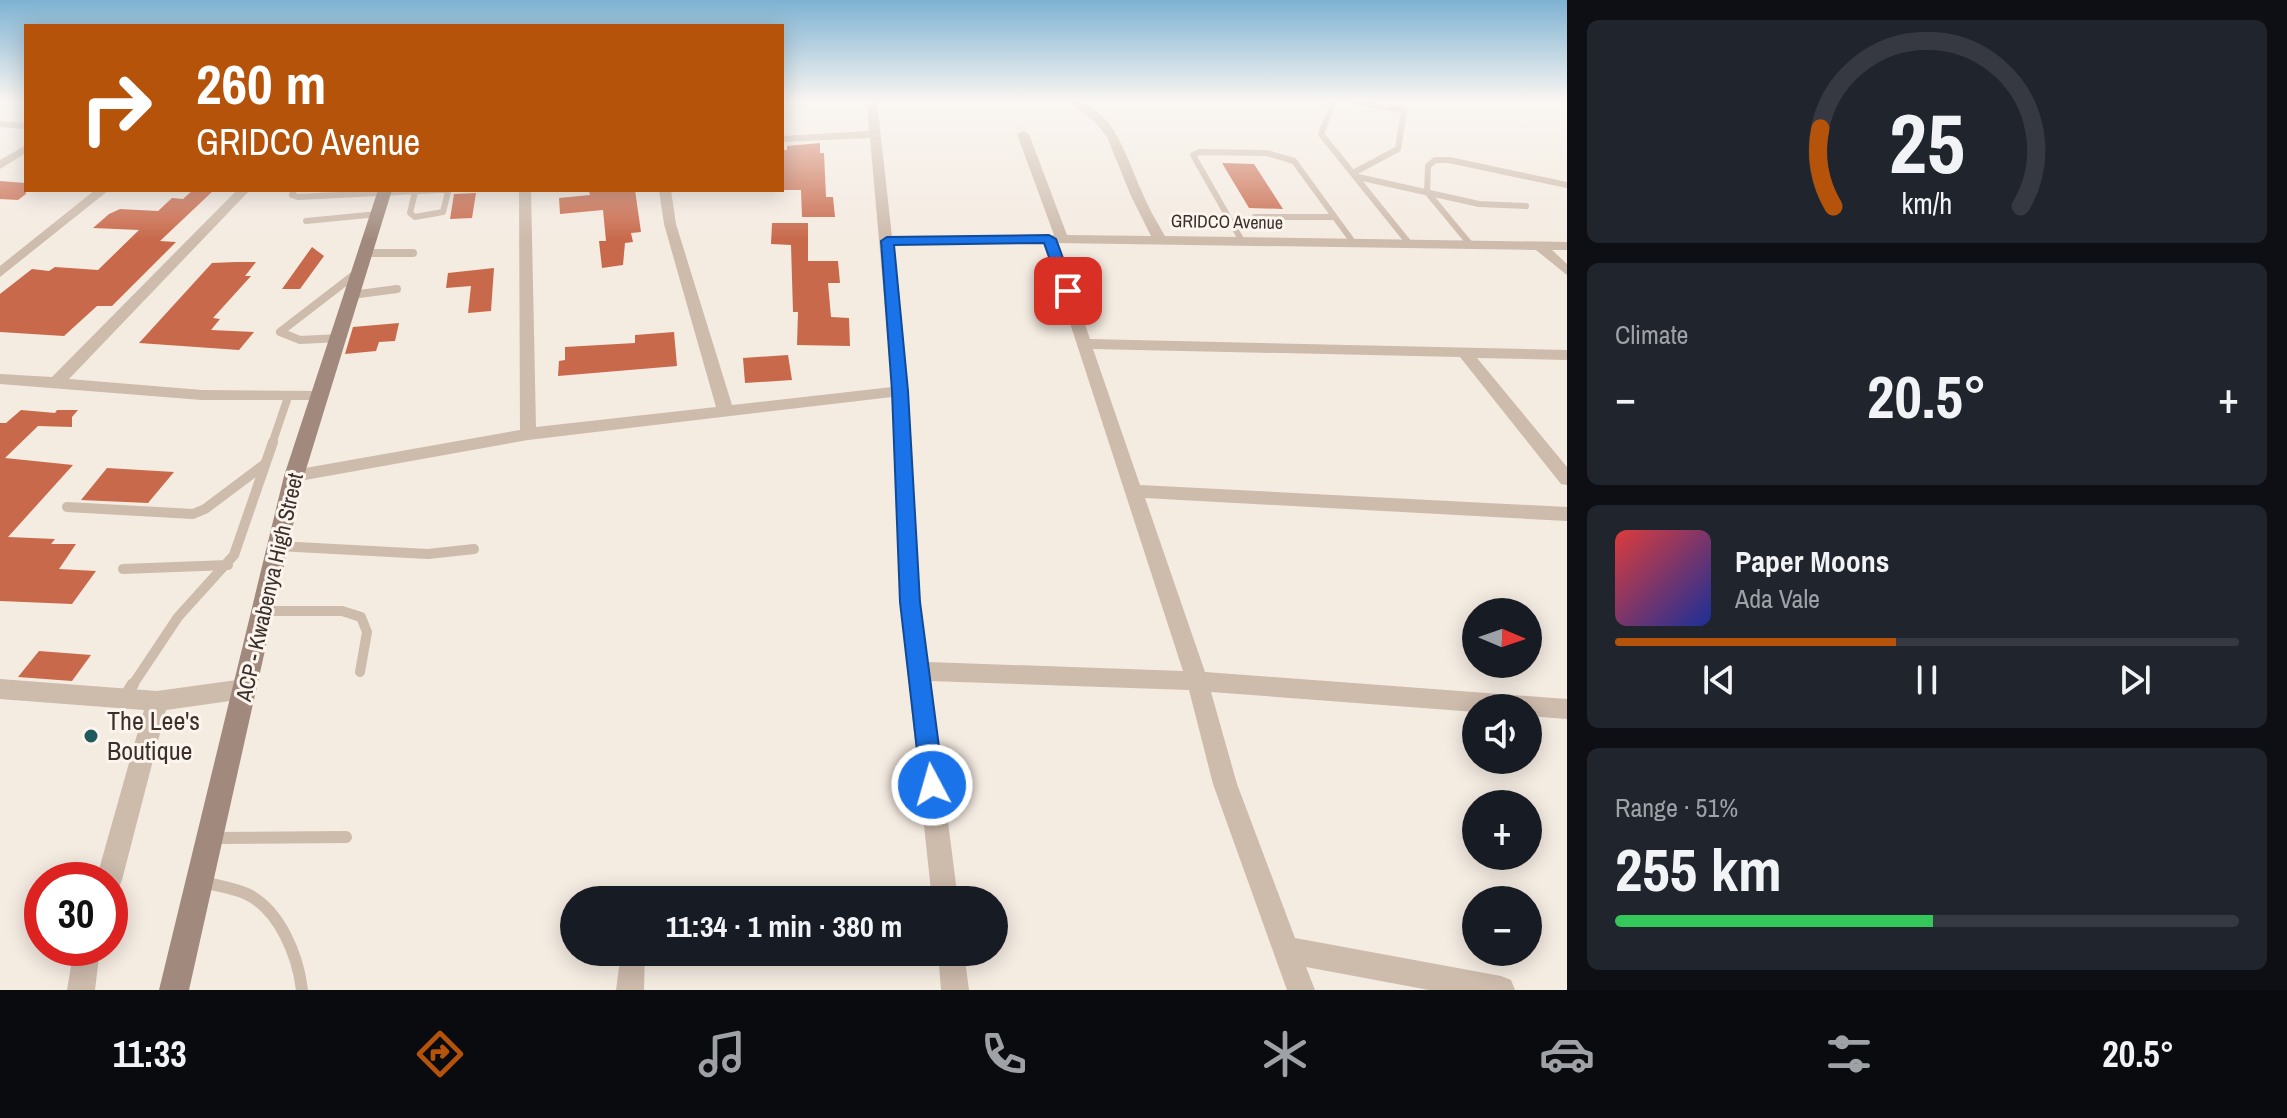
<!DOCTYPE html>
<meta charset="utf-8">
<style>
body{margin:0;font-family:"Archivo Narrow",sans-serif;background:#20242c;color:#f1f3f6;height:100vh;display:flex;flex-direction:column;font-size:30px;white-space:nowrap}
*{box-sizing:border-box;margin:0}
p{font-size:26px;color:#9ea1a6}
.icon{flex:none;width:44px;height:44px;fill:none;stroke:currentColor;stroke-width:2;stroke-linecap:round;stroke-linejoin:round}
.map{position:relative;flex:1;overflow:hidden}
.sheet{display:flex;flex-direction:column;gap:20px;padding:20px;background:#0d0f14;width:720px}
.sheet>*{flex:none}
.banner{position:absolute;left:24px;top:24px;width:760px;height:168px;border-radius:0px;box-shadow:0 4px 20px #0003;background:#b45309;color:#fff;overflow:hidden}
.needle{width:52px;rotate:92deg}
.fabs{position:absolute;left:1462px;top:598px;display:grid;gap:16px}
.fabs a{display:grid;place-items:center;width:80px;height:80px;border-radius:50%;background:#171b24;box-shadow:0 4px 20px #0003;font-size:40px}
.speed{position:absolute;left:24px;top:862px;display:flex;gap:16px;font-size:40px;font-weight:700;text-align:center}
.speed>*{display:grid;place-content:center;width:104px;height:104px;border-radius:50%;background:#171b24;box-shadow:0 4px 20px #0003;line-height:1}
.speed .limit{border:12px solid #d22;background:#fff;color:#111}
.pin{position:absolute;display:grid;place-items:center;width:68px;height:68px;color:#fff;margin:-34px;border-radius:16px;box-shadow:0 4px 12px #0006}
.me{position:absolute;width:88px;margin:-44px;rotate:354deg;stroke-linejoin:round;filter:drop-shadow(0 0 6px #0008)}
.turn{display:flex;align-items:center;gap:28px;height:168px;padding:0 40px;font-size:36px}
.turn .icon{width:104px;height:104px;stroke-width:2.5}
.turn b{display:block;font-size:56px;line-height:68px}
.big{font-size:60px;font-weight:700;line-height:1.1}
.sheet .card{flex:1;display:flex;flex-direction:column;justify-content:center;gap:12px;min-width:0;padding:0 28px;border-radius:12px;background:#20242c}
.sheet .dial{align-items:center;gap:0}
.dial svg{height:208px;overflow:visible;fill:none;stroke:#363941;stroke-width:7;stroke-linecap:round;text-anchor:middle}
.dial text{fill:#f1f3f6;stroke:none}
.song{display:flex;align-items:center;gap:24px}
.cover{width:96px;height:96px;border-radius:12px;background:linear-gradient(135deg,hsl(0 70% 55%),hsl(230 70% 35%))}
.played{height:8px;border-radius:4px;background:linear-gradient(90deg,#b45309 45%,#363941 45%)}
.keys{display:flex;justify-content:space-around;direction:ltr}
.heat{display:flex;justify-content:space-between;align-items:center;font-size:44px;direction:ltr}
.charge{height:12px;border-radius:6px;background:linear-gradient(90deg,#34c759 51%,#363941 0)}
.trip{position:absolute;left:560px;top:886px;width:448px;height:80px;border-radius:40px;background:#171b24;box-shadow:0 4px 20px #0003;font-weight:700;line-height:80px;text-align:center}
.tab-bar{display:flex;height:128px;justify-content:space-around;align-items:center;background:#090b0e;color:#9ea1a6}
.tab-bar .icon{width:56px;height:56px}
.tab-bar .on{color:#b45309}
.tab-bar b{font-size:36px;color:#f1f3f6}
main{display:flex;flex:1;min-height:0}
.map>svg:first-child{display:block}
.building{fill:#c8694b}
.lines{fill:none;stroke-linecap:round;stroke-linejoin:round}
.lane-far3{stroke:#cdbbac;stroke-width:6}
.lane-far2{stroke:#cdbbac;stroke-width:8}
.lane-far1{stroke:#cdbbac;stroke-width:10}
.lane{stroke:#cdbbac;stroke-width:12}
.street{fill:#cdbbac;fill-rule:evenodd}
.secondary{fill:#a18a7d;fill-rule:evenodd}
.route{fill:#1a73e8;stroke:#114b97;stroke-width:2}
.poi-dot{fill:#1f5a5e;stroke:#fbf5ee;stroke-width:3}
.labels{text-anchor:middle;stroke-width:6;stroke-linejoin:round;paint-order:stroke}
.far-street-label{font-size:18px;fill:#3b302b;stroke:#fbf5ee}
.street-label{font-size:22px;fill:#3b302b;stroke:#fbf5ee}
.near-poi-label{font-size:26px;fill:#3b302b;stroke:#fbf5ee;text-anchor:start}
</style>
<main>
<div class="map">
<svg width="1567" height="990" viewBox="0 0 1567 990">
<rect width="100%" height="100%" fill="#f4ebe1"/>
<!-- building -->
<g class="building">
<polygon points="820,143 820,153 824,153 826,197 833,197 835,217 802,217 801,190 782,190 782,150 787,150 787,146"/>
<polygon points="1222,163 1254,164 1283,209 1249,208"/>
<polygon points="0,181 26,183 26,194 18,200 0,199"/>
<polygon points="193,190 214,190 160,241 176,242 112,306 97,306 64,336 0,332 0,294 32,269 49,271 55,267 98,270 139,230 93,228 109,214 120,209 158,211 172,198 183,199"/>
<polygon points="602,190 635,190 641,232 631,233 633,242 625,243 623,265 602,268 599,241 606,241 603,210 560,214 559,198 590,195 589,191"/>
<polygon points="476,193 472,218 450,219 454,194"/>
<polygon points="772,223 808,223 808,261 838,261 840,283 828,283 831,317 849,318 850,346 797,345 798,312 793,312 791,245 771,244"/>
<polygon points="312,247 324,256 300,289 282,289"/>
<polygon points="236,262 256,262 245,276 251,276 213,318 220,319 211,330 254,332 239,350 139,343 212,263"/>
<polygon points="494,268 491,311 468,313 471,286 446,288 448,273"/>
<polygon points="399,323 395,341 379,342 376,351 345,354 353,327"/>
<polygon points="674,332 677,366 558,376 559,361 565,360 565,347 635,343 635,335"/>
<polygon points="788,355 792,380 745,383 743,358"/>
<polygon points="21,410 55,413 57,410 78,410 72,417 72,427 38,426 5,458 73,465 8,537 55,539 51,544 76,544 59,569 96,571 72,604 0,601 0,423 6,423"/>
<polygon points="107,468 174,472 148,503 81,500"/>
<polygon points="39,651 91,655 72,681 18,677"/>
</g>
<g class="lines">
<!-- lane-far3 -->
<g class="lane-far3">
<polyline points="1334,101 1321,134 1408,242"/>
<polyline points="1353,101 1404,111 1398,149 1355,172"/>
<polyline points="1358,177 1479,204 1526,206"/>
<polyline points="294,190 292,195 298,197 440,190"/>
<polyline points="415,192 410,213 415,217 443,212 448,192 443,190"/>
<polyline points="1255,217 1334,217"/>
<polyline points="306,221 378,214"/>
<polyline points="1242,241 1193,155 1199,152 1267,153 1294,161 1353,242"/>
<polyline points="1470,244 1427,192 1428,166 1435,160 1449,160 1567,185"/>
<polyline points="365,253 413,253"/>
</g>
<!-- lane-far2 -->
<g class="lane-far2">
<polyline points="365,253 413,253"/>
<polyline points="352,295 397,289"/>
<polyline points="339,338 300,340 280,332 358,272"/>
<polyline points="272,444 288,397"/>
</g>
<!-- lane-far1 -->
<g class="lane-far1">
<polyline points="67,507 193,514 205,509 265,464"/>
<polyline points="278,546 428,554 474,549"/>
<polyline points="123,569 228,565"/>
<polyline points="262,611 342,611 361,617 367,632 360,672"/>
<polyline points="132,686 178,617 234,555 273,442"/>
</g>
<!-- lane -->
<g class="lane">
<polyline points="124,698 133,684"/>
<polyline points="214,838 346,837"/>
<path d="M 204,882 C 218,886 233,888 247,894 C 280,910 298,956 302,990"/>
</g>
<!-- street -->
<g class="street">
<path d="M 867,101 L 877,101 L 892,237 L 1054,235 L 1017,134 L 1023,131 L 1029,134 L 1067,235 L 1151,236 L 1131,196 L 1107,137 L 1095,122 L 1068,101 C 1112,101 1127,159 1142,192 C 1148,207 1157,222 1165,236 L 1567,242 L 1567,250 L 1552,250 L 1567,264 L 1567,275 L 1536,250 L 1057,243 L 1090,339 L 1567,350 L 1567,360 L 1477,358 L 1567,467 L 1567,485 L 1561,484 L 1460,357 L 1093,349 L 1140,485 L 1567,507 L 1567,521 L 1145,498 L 1205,672 L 1567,699 L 1567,719 L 1528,716 L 1528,708 L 1476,708 L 1476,712 L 1211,692 L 1237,784 L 1295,938 L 1501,976 L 1511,980 L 1515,990 L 1429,990 L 1306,967 L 1315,990 L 1287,990 L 1213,784 L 1189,690 L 930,681 L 958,900 L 932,900 L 900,602 L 892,397 L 528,440 L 294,482 L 288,481 L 285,476 L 294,470 L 520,430 L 519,190 L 531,190 L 536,427 L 716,407 L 664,224 L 659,190 L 671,190 L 676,224 L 732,405 L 892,387 L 870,138 L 782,142 L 782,136 L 869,131 ZM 1044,243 L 1183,671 L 928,662 L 920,602 L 908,391 L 893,245 Z"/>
<polygon points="0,121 26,123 26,129 0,127"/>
<polygon points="26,145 26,153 0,169 0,160"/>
<polygon points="95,190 109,190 0,277 0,266"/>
<polygon points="237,190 250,190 69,379 202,390 318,391 326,396 324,400 202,400 0,384 0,374 52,377"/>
<polygon points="0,679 157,691 244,679 252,682 255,689 252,696 244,699 166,710 122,880 118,889 110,892 110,880 96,880 144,710 0,699"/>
<polygon points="74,948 100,948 95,990 67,990"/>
<polygon points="621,952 645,952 644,990 616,990"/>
<polygon points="938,952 964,952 969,990 941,990"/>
</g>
<!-- secondary -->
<polygon class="secondary" points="378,190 392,190 304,476 189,990 159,990 284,476"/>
</g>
<!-- sky -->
<linearGradient id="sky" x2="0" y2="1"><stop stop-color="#7eb2d2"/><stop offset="0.42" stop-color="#faf6f2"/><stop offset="1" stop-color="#faf6f2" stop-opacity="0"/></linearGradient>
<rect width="1567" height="240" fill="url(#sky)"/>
<!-- route -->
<polygon class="route" points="1049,235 1056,239 1075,291 1073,294 1068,296 1061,291 1044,243 894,245 908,391 920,602 944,785 941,793 932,797 924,793 921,785 900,602 892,391 881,241 887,237"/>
<!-- markers -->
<circle class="poi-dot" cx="91" cy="736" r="8"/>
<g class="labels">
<!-- far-street labels -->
<g class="far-street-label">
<text transform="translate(1227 222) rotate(1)" y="6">GRIDCO Avenue</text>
</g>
<!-- street labels -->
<g class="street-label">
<text transform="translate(269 587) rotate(-77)" y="8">ACP - Kwabenya High Street</text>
</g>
<!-- near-poi labels -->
<g class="near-poi-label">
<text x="107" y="730">The Lee's<tspan x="107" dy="30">Boutique</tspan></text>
</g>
</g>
</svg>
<div class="fabs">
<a><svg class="needle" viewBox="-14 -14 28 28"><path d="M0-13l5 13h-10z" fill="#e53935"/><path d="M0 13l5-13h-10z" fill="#9ea1a6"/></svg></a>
<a><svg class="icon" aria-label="sound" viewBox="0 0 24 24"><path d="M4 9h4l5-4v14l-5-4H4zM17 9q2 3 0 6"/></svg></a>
<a>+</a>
<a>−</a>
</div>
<div class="speed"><div class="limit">30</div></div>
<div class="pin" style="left:1068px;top:291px;background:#d93025"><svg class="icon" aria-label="arrive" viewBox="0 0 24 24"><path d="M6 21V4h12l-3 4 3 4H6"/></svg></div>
<svg class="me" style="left:932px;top:785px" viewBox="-20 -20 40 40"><circle r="17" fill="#1a73e8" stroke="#fff" stroke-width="3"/><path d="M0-11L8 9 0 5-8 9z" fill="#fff"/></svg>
<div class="trip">11:34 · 1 min · 380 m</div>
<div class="banner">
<div class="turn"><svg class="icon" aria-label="right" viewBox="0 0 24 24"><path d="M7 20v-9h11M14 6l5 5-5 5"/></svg><div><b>260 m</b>GRIDCO Avenue</div></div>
</div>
</div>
<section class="sheet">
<div class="card dial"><svg viewBox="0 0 100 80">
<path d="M14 69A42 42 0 1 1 86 69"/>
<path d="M14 69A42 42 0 0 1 9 39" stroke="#b45309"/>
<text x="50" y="56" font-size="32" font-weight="700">25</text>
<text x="50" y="72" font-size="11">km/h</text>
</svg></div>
<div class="card"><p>Climate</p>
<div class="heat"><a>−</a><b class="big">20.5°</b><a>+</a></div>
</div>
<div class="card">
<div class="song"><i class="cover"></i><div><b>Paper Moons</b><p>Ada Vale</p></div></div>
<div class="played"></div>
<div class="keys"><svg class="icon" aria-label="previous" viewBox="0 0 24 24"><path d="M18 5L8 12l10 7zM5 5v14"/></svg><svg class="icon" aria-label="pause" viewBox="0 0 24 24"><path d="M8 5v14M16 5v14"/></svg><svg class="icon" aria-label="next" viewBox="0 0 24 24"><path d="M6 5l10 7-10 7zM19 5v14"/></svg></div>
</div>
<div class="card"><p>Range · 51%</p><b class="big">255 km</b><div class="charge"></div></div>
</section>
</main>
<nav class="tab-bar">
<b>11:33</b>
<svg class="icon on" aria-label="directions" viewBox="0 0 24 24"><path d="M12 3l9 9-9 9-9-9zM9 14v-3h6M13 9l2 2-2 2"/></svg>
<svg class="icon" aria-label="music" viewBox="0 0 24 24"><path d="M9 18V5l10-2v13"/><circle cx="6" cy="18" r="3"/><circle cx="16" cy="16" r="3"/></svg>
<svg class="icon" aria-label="phone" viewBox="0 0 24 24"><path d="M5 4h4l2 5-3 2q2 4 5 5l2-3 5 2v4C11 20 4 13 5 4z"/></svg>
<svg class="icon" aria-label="climate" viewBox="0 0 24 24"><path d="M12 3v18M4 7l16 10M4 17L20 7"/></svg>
<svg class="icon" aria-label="car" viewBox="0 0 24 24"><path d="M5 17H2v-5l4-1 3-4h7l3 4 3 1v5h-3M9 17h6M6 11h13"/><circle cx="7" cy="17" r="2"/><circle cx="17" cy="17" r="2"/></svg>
<svg class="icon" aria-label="filters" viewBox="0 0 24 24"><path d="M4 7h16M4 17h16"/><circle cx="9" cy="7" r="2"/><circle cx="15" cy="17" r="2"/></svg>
<b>20.5°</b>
</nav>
